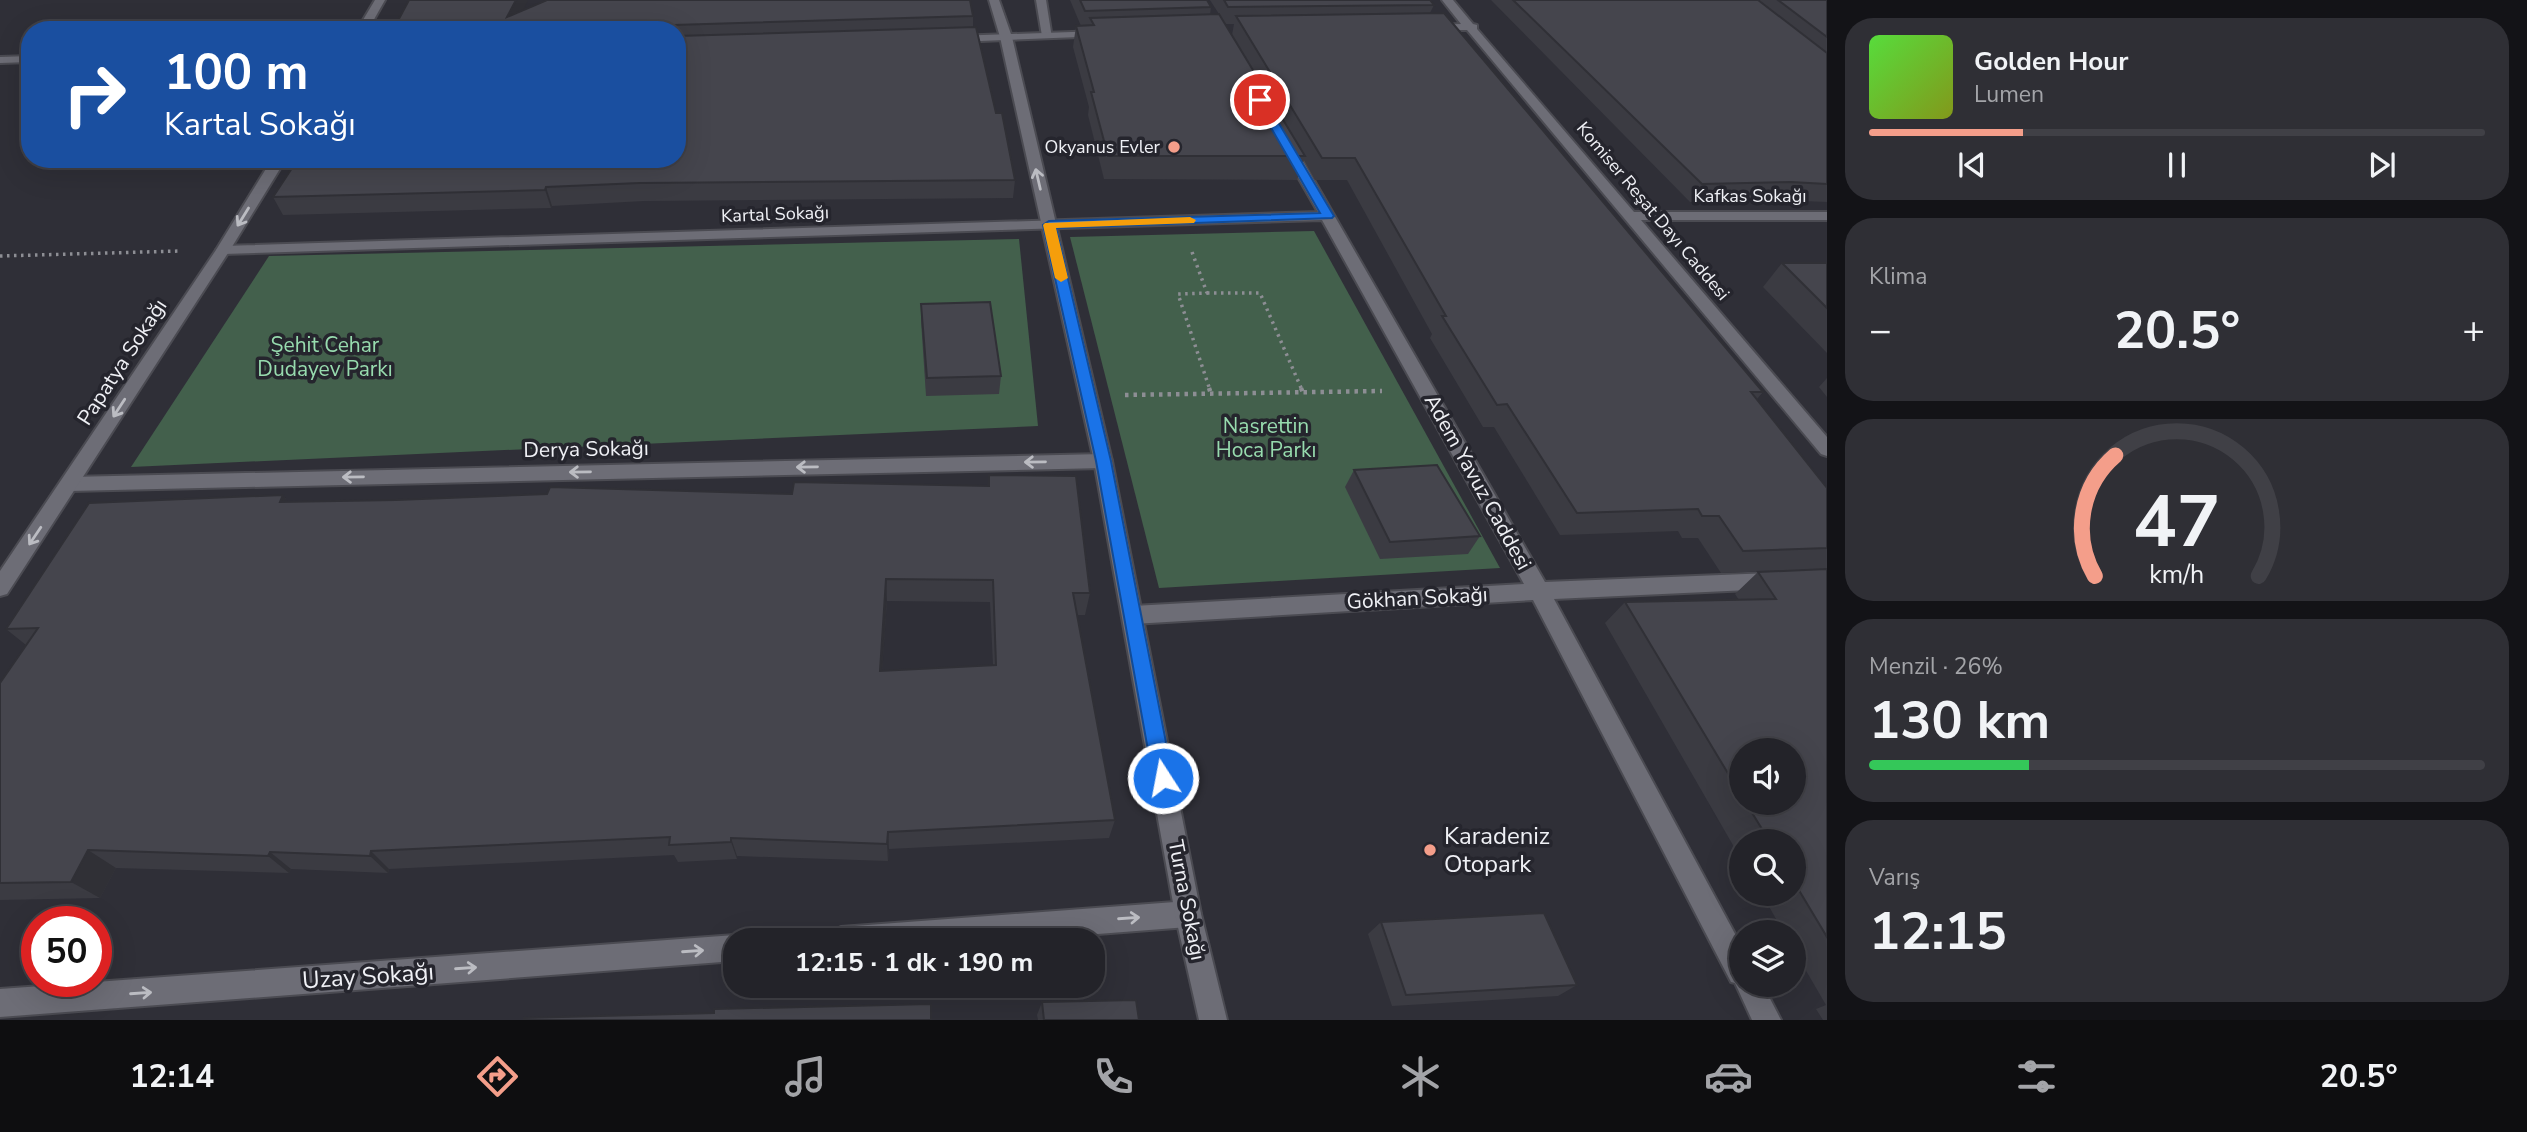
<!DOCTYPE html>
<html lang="tr">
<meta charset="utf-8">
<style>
body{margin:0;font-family:"Nunito Sans",sans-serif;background:#2f2f35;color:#f1f3f6;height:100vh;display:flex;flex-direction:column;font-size:26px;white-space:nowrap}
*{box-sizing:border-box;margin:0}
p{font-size:23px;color:#a3a4a8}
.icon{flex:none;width:38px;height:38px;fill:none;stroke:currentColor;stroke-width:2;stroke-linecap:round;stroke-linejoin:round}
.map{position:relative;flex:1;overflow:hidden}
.sheet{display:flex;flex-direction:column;gap:18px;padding:18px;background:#131317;width:700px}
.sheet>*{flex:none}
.hud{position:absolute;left:21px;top:21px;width:665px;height:147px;border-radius:28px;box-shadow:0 7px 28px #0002,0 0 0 2px #404046;background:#1a4fa0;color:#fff;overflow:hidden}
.tools{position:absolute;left:1729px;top:738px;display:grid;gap:14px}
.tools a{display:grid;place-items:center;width:77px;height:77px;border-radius:50%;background:#232329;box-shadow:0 7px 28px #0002,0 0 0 2px #404046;font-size:35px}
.speed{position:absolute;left:21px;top:906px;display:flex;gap:14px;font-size:35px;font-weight:700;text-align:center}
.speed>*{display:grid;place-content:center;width:91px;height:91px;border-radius:50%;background:#232329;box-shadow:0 7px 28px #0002,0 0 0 2px #404046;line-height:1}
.speed .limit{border:10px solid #d22;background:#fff;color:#111}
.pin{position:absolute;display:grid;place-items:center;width:60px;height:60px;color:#fff;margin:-30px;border:4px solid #fff;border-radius:50%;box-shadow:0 2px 7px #0007}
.me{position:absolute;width:77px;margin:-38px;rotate:349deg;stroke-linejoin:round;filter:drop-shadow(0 0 5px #0008)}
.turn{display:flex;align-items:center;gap:24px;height:147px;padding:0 28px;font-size:32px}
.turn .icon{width:91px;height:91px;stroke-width:2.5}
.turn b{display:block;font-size:49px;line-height:60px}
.big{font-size:52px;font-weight:700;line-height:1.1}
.sheet .tile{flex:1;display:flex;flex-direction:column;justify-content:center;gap:10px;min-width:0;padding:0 24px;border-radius:28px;background:#2f2f35}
.sheet .dial{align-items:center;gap:0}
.dial svg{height:182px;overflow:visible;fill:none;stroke:#404046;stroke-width:7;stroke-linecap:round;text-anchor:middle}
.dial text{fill:#f1f3f6;stroke:none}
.song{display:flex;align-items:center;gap:21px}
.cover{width:84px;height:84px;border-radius:10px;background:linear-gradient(135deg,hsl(110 70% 55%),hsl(70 70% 35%))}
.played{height:7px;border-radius:4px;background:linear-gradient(90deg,#f49e8a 25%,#404046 25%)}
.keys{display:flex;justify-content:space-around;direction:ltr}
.heat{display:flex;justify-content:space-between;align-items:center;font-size:38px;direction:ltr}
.charge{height:10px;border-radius:5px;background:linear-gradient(90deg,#34c759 26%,#404046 0)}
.trip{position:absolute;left:723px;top:928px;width:382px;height:70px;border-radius:28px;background:#232329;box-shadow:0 7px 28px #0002,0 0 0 2px #404046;font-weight:700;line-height:70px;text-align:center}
.tabs{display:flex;height:112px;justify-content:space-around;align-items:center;background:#0e0e10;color:#a3a4a8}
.tabs .icon{width:49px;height:49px}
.tabs .active{color:#f49e8a}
.tabs b{font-size:32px;color:#f1f3f6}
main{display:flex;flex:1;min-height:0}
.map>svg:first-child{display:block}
.green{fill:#43604c}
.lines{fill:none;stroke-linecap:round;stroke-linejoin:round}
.service-casing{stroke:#4b4b52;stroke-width:4}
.minor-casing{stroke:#4b4b52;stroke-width:4}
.tertiary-casing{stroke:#4b4b52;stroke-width:4}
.secondary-casing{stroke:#4b4b52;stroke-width:4}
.path-far1{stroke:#8d8e94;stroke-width:3.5;stroke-dasharray:2.5 4.5;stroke-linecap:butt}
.path{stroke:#8d8e94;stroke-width:4.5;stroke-dasharray:3.5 5;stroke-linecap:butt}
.service{fill:#6d6d76;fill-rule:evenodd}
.minor{fill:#6d6d76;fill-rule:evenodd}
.tertiary{fill:#6d6d76;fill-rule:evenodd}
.secondary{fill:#6d6d76;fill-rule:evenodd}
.wall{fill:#3b3b42;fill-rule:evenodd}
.shaded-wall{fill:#303036}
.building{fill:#45454d;stroke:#303036;stroke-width:2;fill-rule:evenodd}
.oneway{stroke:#bbbcc2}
.route{fill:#1a73e8;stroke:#114b97;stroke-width:2}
.slow{fill:#f59e0b}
.poi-dot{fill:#f49e8a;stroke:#25252d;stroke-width:2.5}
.labels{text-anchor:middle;stroke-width:7;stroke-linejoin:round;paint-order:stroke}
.far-poi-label{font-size:18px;fill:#eff0f5;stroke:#25252d;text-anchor:end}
.far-street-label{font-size:18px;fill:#eff0f5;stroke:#25252d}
.park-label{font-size:21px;fill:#97dbae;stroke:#25252d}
.street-label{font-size:21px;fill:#eff0f5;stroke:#25252d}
.near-poi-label{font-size:24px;fill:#eff0f5;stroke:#25252d;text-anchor:start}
.near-street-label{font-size:24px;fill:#eff0f5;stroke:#25252d}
</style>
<main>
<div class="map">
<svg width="1827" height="1020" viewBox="0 0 1827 1020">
<rect width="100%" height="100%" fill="#2f2f37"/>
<!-- green -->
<g class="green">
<polygon points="1314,231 1500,568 1159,588 1070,237"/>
<polygon points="1019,239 1038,426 131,467 269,256"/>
</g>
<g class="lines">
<defs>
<g id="service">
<polygon points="1036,0 1046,0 1052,38 1042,36"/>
<polygon points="275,22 283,22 285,24 281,30 270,30"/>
<polygon points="30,56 30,62 0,63 0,57"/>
</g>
<g id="minor">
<polygon points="1442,0 1453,0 1473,24 1477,25 1477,29 1634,212 1827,212 1827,220 1641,220 1827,437 1827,456 1821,454 1467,30 1427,30 1427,26 1431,25 1461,24"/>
<polygon points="1100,31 1104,32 1104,36 955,42 949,39 955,36"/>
<polygon points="1289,145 1296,149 1545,582 1771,573 1778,575 1781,581 1778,587 1771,589 1554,599 1741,945 1741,985 1763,985 1781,1020 1752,1020 1735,983 1731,982 1533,600 1133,624 1126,621 1122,615 1126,609 1133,606 1524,584 1322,220 223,254 216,250 223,246 1318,212 1282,149"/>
<polygon points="1188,901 1197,905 1201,914 1197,923 1188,927 1020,940 828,940 832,931 841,927"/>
<polygon points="735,935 745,940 735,940 735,961 0,1017 0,989"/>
</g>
<polygon id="tertiary" points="1103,454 1110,456 1112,461 1110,466 1103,468 70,491 63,489 61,484 63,479 70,477"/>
<g id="secondary">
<polygon points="375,0 385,0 368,30 357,30"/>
<polygon points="989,0 999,0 1012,37 1112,461 1201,914 1227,1020 1199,1020 1175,914 1094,461 1000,37"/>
<polygon points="272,159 286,159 230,250 7,594 0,596 0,571 216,250"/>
</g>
</defs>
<!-- service casing -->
<use href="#service" class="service-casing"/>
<!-- minor casing -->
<use href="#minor" class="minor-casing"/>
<!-- tertiary casing -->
<use href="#tertiary" class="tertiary-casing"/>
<!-- secondary casing -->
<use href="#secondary" class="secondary-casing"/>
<!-- path-far1 -->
<g class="path-far1">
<polyline points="1192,252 1207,293 1178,294 1210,390"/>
<polyline points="0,256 180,251"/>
<polyline points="1207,293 1260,293 1302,390"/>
</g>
<!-- path -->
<g class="path">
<polyline points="1209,388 1211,394"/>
<polyline points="1301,388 1303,393"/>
<polyline points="1125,395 1382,391"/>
</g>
<!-- service -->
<use href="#service" class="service"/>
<!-- minor -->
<use href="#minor" class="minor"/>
<!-- tertiary -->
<use href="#tertiary" class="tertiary"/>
<!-- secondary -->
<use href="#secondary" class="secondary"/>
</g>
<!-- wall -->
<g class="wall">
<path d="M 1070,0 L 1207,0 L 1211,7 L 1210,15 L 1219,14 L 1210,0 L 1430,0 L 1434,5 L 1430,13 L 1763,392 L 1757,399 L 1827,548 L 1827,1020 L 1823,1020 L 1816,1009 L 1826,1005 L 1794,950 L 1794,933 L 1784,933 L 1762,894 L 1794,894 L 1794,842 L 1741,842 L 1741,859 L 1605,623 L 1625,602 L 1739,600 L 1735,594 L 1758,572 L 1825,569 L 1721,573 L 1698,538 L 1682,538 L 1678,531 L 1560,535 L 1494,427 L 1483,427 L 1430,338 L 1432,334 L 1347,180 L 1315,180 L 1304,160 L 1297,180 L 1104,179 L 1088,115 L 1089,107 L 1073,47 L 1076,26 L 1081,26 ZM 1225,24 L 1234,24 L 1232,35 ZM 1741,751 L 1794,803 L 1741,803 Z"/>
<polygon points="1491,0 1827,0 1827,202 1778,200 1690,202"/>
<polygon points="524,10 973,16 973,27 1015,180 1013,198 644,201 552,206 551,208 283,215 273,197 677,159 677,30 393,30"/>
<polygon points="1782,263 1827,263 1827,353 1763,287"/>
<polygon points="921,304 1001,376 999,394 926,396 921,321"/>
<polygon points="1827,378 1827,397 1819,387"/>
<polygon points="1354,470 1480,536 1468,554 1380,559 1345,487"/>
<path d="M 989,475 L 1090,593 L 1085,615 L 1077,615 L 1115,820 L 1109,838 L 889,849 L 888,861 L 737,856 L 737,859 L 678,862 L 674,855 L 389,869 L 388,873 L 291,869 L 289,873 L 116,868 L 100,898 L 0,900 L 0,683 L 26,645 L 6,629 L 283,495 L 288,502 L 792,494 L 988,486 ZM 887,601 L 990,602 L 993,665 L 882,671 Z"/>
<polygon points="1381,922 1577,985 1558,996 1392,1006 1368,934"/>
<polygon points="1042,1002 1139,1020 1038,1020 1037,1015"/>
</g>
<!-- shaded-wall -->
<g class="shaded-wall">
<polygon points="516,0 528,0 514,30 507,17"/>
<polygon points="546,187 552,206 551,208 545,190"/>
<polygon points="283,495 300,518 280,502"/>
<polygon points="886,579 887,601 881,691 880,671"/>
<polygon points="888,832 889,849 888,861 887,844"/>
<polygon points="731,838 737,856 737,859 731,842"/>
<polygon points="88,850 116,868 100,898 71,882"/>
<polygon points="371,851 389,869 388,873 370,856"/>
<polygon points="270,852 291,869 289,873 268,856"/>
</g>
<!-- building -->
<g class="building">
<polygon points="409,0 516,0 507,17 547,0 970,0 973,16 674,25 672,30 393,30"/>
<polygon points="1080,0 1207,0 1211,7 1085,11"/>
<polygon points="1224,0 1430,0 1434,5 1228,7"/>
<polygon points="1513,0 1758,0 1827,53 1827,184 1791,182 1702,184"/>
<polygon points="1778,0 1827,0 1827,37"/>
<polygon points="1444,13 1763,392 1751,392 1827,488 1827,548 1743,551 1719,516 1702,516 1698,509 1577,513 1507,404 1497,405 1442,316 1446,316 1355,158 1322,158 1236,16"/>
<polygon points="1219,14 1305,156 1108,156 1091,92 1094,92 1076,26 1094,25 1090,18"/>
<polygon points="976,27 996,113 1002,113 1015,180 640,183 546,187 545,190 273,197 298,159 677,159 677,36"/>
<polygon points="1782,263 1827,263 1827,308"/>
<polygon points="990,302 1001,376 927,378 921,304"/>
<polygon points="1437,465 1480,536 1390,542 1354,470"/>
<path d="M 989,475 L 1076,476 L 1090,593 L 1073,593 L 1115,820 L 888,832 L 887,844 L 731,838 L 731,842 L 669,845 L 670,837 L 371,851 L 370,856 L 270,852 L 268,856 L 88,850 L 71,882 L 0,883 L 0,683 L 38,628 L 6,629 L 89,503 L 283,495 L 280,502 L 396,500 L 547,494 L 550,487 L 792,494 L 794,482 L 989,486 ZM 886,579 L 993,580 L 996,665 L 880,671 Z"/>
<polygon points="1827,569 1827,937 1794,882 1794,842 1770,842 1746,803 1794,803 1794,751 1741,751 1741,795 1625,602 1776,599 1758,572"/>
<polygon points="1544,913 1577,985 1406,995 1381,922"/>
<polygon points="1136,1000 1139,1020 1044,1020 1042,1002"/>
<polygon points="931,1004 931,1020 524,1020 524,1018 714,1013 714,1009"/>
</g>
<!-- one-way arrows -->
<defs><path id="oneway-shaft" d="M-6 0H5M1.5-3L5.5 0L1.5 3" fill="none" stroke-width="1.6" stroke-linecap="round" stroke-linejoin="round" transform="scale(1.75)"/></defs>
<g class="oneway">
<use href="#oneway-shaft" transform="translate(1038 179) rotate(-103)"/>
<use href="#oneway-shaft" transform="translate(243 217) rotate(122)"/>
<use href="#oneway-shaft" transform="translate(119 408) rotate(123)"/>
<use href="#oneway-shaft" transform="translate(1035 462) rotate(179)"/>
<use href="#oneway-shaft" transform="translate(807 467) rotate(179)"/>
<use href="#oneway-shaft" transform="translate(580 472) rotate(179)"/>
<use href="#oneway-shaft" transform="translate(353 477) rotate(179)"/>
<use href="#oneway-shaft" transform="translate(35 536) rotate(124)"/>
<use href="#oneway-shaft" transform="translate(1129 918) rotate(-4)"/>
<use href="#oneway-shaft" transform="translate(693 951) rotate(-4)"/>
<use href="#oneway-shaft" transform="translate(466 968) rotate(-4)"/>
<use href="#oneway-shaft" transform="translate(141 993) rotate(-4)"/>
</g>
<!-- route -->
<polygon class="route" points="1260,97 1265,100 1334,216 1332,218 1056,228 1111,461 1173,778 1170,784 1163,787 1156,784 1153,778 1096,461 1043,225 1049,221 1320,213 1255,100"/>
<!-- slow -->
<polygon class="slow" points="1190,217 1196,220 1194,223 1056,228 1068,278 1061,282 1055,278 1043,225 1045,223"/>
<!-- markers -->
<g class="poi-dot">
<circle cx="1174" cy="147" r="7"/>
<circle cx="1430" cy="850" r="7"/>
</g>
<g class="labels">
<!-- far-poi labels -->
<g class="far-poi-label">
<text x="1160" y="153">Okyanus Evler</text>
</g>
<!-- far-street labels -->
<g class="far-street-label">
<text x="1750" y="202">Kafkas Sokağı</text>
<text transform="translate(1653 211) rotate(50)" y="6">Komiser Reşat Dayı Caddesi</text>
<text transform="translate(775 214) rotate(-2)" y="6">Kartal Sokağı</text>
</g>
<!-- park labels -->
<g class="park-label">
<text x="325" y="352">Şehit Cehar<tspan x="325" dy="24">Dudayev Parkı</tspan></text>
<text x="1266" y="433">Nasrettin<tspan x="1266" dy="24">Hoca Parkı</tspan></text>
</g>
<!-- street labels -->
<g class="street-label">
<text transform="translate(122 362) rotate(-57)" y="7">Papatya Sokağı</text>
<text transform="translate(586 449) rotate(-1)" y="7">Derya Sokağı</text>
<text transform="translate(1478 482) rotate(61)" y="7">Adem Yavuz Caddesi</text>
<text transform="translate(1417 598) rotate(-3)" y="7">Gökhan Sokağı</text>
<text transform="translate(1187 900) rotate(79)" y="7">Turna Sokağı</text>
</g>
<!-- near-poi labels -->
<g class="near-poi-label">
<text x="1444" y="844">Karadeniz<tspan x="1444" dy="28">Otopark</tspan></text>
</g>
<!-- near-street labels -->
<g class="near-street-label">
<text transform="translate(368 976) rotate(-4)" y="8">Uzay Sokağı</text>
</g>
</g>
</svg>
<div class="tools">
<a><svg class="icon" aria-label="sound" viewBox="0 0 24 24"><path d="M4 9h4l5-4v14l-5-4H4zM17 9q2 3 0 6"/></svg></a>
<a><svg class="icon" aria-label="search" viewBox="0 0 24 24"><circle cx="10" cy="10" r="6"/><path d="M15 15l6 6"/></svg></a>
<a><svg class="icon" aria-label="layers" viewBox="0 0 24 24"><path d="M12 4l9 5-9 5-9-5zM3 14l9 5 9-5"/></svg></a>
</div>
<div class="speed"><div class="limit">50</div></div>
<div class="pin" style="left:1260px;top:100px;background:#d93025"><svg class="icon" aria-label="arrive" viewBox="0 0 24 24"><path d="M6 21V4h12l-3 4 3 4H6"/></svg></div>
<svg class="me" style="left:1163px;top:778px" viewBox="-20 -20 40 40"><circle r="17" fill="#1a73e8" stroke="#fff" stroke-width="3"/><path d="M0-11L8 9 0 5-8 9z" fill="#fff"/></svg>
<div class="trip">12:15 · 1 dk · 190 m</div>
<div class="hud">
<div class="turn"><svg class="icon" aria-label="right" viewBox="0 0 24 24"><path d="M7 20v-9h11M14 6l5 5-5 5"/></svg><div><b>100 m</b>Kartal Sokağı</div></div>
</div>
</div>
<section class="sheet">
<div class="tile">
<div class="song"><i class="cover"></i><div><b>Golden Hour</b><p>Lumen</p></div></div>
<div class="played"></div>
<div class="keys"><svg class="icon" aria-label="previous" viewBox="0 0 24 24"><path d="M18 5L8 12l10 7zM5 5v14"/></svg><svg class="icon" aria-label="pause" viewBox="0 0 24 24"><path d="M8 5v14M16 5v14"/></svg><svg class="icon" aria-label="next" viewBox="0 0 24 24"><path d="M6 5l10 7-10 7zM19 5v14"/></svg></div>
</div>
<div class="tile"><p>Klima</p>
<div class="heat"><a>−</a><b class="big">20.5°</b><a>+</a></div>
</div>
<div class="tile dial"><svg viewBox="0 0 100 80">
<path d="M14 69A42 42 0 1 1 86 69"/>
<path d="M14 69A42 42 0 0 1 23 16" stroke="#f49e8a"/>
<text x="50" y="56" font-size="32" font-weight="700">47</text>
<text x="50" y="72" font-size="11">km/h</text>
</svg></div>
<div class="tile"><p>Menzil · 26%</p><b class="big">130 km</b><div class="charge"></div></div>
<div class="tile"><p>Varış</p><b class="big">12:15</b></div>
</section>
</main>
<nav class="tabs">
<b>12:14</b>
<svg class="icon active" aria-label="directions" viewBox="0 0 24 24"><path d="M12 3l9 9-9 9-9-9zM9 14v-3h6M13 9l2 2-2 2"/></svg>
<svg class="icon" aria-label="music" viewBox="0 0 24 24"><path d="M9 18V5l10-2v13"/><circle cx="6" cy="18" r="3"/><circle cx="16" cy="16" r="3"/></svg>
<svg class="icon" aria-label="phone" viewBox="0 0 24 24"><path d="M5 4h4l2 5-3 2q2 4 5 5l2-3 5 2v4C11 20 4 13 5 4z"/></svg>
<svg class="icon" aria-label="climate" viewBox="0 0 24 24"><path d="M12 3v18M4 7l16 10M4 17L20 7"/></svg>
<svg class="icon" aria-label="car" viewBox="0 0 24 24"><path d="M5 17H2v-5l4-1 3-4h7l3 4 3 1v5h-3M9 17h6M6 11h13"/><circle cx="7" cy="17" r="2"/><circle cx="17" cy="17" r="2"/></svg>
<svg class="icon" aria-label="filters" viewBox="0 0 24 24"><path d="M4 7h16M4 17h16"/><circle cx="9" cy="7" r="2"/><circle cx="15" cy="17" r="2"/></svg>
<b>20.5°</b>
</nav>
